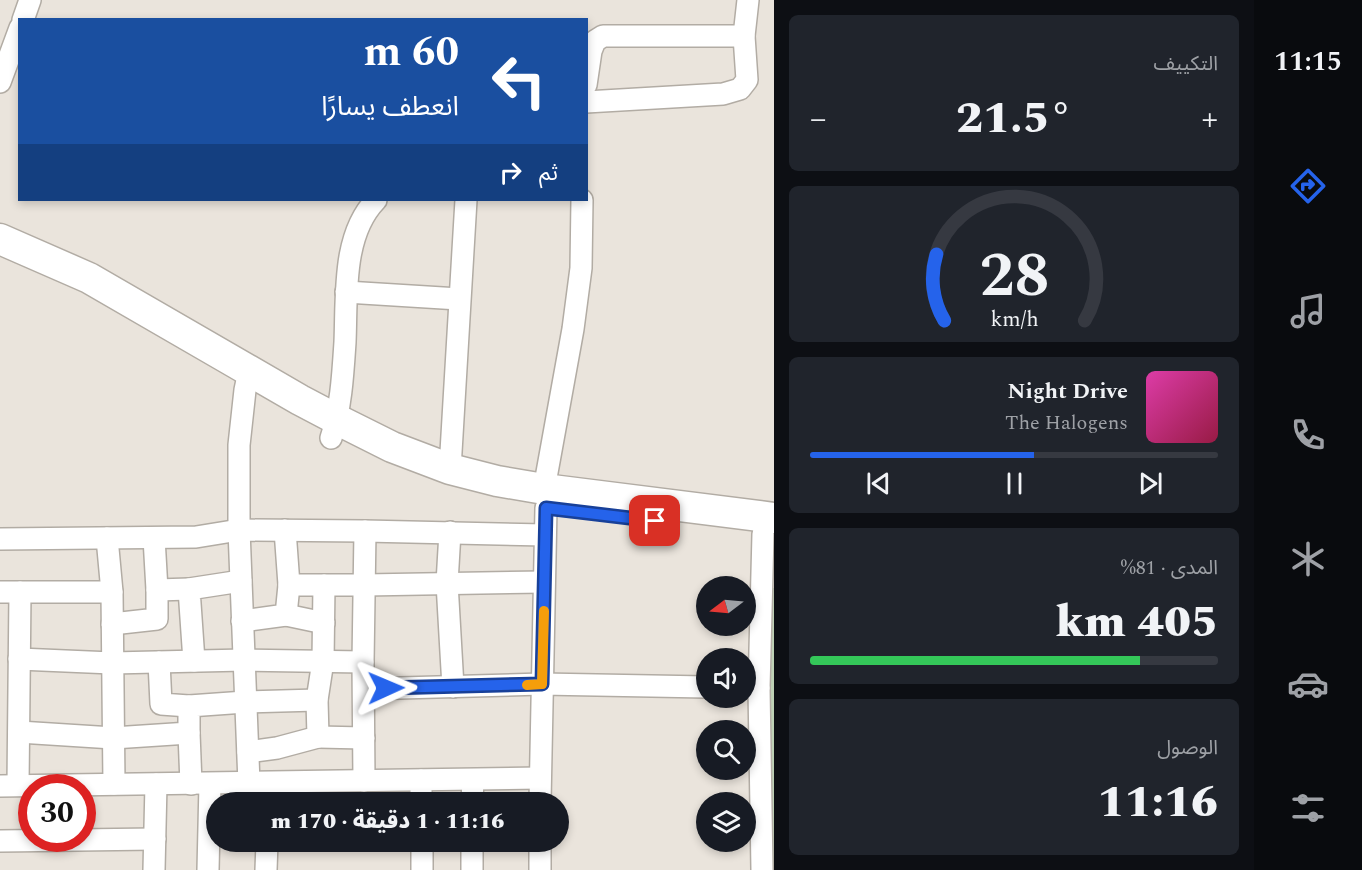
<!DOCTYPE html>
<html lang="ar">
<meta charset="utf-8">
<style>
body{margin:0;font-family:Spectral,"Noto Sans Arabic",serif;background:#20242c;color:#f1f3f6;direction:rtl;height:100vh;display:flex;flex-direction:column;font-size:22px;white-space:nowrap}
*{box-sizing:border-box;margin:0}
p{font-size:20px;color:#9ea1a6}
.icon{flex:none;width:33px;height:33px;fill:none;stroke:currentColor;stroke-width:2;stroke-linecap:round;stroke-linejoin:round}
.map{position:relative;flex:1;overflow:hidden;direction:ltr}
.panel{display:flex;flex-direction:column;gap:15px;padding:15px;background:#0d0f14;width:480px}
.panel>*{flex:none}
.top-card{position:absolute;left:18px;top:18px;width:570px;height:183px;border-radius:0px;box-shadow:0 3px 9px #0003;direction:rtl;background:#1a4fa0;color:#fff;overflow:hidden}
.needle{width:39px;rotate:254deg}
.controls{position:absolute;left:696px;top:576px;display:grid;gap:12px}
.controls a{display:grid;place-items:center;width:60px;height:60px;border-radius:50%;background:#171b24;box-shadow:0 3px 9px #0003;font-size:30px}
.speed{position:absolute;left:18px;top:774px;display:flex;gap:12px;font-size:30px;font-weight:700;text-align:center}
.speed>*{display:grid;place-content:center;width:78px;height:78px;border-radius:50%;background:#171b24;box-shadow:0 3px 9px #0003;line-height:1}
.speed .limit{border:9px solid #d22;background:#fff;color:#111}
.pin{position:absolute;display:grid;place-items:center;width:51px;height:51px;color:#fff;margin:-26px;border-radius:12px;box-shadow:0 3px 9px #0006}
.me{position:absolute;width:66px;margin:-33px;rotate:89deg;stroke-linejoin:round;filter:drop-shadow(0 0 4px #0008)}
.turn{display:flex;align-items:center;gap:21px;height:126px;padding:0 30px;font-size:27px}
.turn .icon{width:78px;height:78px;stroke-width:2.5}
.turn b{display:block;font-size:42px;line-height:51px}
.then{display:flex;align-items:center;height:57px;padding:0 30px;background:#0003;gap:12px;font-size:22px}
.big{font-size:45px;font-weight:800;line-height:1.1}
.panel .tile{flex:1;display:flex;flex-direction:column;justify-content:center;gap:9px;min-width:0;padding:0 21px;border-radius:9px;background:#20242c}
.panel .dial{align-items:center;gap:0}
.dial svg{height:156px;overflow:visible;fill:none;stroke:#363941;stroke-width:7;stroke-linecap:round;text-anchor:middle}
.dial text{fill:#f1f3f6;stroke:none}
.song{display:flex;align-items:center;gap:18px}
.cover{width:72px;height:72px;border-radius:9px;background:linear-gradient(135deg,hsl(320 70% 55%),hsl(340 70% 35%))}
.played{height:6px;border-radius:3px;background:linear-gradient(90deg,#2563eb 55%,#363941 55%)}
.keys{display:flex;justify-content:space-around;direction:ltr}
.heat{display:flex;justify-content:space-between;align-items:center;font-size:33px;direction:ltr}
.charge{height:9px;border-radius:4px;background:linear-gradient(90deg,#34c759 81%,#363941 0)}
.trip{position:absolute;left:206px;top:792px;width:363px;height:60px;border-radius:30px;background:#171b24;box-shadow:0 3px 9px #0003;font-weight:800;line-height:60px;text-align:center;direction:rtl}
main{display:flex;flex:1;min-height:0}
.dock{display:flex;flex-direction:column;width:108px;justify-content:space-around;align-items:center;background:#090b0e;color:#9ea1a6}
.dock .icon{width:42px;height:42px}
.dock .current{color:#2563eb}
.dock b{font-size:27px;color:#f1f3f6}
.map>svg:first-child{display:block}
.green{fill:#bed1b5}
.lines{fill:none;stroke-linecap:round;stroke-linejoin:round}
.minor-casing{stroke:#b2aca4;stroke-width:24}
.secondary-casing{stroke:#b2aca4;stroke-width:33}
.minor{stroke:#fff;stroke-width:21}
.secondary{stroke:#fff;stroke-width:30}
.route-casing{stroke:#184099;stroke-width:15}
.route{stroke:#2563eb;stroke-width:10}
.slow{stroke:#f59e0b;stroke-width:10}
</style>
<main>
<nav class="dock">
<b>11:15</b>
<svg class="icon current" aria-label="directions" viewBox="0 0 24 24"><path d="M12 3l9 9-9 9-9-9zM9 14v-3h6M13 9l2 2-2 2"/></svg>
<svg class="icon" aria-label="music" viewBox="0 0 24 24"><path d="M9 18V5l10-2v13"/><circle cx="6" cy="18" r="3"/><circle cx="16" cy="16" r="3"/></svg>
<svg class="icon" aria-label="phone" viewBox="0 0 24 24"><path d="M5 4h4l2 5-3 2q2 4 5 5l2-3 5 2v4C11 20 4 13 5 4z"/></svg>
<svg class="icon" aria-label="climate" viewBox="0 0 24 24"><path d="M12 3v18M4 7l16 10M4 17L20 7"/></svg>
<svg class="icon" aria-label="car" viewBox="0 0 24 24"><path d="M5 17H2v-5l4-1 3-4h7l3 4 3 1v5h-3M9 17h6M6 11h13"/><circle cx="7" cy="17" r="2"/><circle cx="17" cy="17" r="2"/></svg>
<svg class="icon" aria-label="filters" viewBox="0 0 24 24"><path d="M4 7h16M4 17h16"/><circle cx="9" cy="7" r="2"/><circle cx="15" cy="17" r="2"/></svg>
</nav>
<section class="panel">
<div class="tile"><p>التكييف</p>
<div class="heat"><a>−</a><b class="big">21.5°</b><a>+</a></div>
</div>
<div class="tile dial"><svg viewBox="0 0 100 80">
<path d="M14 69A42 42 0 1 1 86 69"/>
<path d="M14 69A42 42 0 0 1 10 35" stroke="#2563eb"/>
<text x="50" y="56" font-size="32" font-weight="700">28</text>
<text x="50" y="72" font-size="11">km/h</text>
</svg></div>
<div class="tile">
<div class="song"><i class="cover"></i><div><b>Night Drive</b><p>The Halogens</p></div></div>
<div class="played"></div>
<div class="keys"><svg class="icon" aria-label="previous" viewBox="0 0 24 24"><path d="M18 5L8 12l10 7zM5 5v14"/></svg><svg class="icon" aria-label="pause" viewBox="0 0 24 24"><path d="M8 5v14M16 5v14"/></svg><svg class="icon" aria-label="next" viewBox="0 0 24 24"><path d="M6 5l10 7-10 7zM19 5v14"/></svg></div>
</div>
<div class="tile"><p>المدى · 81%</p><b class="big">405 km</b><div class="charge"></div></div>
<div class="tile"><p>الوصول</p><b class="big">11:16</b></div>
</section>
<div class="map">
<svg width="774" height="870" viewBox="0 0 774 870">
<rect width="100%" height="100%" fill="#eae4dc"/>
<!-- green -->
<rect class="green" x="768" y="588" width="6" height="282"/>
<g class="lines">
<defs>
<g id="minor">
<polyline points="23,20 30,0"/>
<polyline points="0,82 20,28"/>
<polyline points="586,85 591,51 595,41 603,36 744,36"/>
<polyline points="586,102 723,94 740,89 747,80 744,36 748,0"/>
<polyline points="346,292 459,299"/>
<path d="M 331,438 C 341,409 343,373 345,342 C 347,295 342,235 376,200"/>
<polyline points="450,469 466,200"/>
<polyline points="544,489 573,329 581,268 582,200"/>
<polyline points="285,530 289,585 365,585 544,582"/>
<polyline points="450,532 447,583 453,687"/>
<polyline points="107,538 112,592 114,784"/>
<polyline points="154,538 157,590 189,589"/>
<polyline points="0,539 196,537 239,530 365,531 545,535"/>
<polyline points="0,592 112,592"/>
<polyline points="286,615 324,623"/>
<polyline points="242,621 286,615 289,585"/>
<polyline points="112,624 157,619 157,590"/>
<polyline points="19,659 112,663 244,660 363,662"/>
<polyline points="194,661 189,589 241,581"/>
<polyline points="159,662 161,704 189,706"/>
<polyline points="746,687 759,688 763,534"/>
<polyline points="759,688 762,870"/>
<polyline points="364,689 542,684 706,687"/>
<polyline points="19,732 113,738 189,733 189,706 245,702 317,700"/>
<polyline points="189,733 191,784"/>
<polyline points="318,737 364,738"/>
<polyline points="248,752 277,748 318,737 317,700 323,661 324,585"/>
<polyline points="421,780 421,802"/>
<polyline points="364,781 363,662 365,531"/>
<polyline points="249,783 239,530 239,445 245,390 249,371"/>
<polyline points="18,785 20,592"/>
<polyline points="0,786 540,778"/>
<polyline points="472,802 473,780"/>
<polyline points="540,802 546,508"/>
<polyline points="0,841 155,839"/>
<polyline points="422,842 422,870"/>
<polyline points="154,870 156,784"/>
<polyline points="208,870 210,784"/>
<polyline points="266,870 267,842"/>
<polyline points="472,870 472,842"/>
<polyline points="540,870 540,842"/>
</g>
<polyline id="secondary" points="0,239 89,278 300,400 338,420 392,447 450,469 497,481 544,489 774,518"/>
</defs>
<!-- minor casing -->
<use href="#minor" class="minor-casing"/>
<!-- secondary casing -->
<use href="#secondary" class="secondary-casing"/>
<!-- minor -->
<use href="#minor" class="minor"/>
<!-- secondary -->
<use href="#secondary" class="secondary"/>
</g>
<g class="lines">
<defs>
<polyline id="route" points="386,688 542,684 546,508 655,521"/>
</defs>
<!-- route casing -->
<use href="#route" class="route-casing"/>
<!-- route -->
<use href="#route" class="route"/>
<!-- slow -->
<polyline class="slow" points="527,685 542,684 544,611"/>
</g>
</svg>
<div class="controls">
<a><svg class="needle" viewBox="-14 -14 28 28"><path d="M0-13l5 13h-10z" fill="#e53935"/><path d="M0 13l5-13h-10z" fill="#9ea1a6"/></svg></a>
<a><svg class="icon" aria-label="sound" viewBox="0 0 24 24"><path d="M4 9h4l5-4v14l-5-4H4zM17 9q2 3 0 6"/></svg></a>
<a><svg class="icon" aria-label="search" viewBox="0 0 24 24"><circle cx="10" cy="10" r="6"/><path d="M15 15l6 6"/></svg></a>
<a><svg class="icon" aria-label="layers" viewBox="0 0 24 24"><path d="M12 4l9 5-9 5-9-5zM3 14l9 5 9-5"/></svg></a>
</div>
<div class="speed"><div class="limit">30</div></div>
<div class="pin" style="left:655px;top:521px;background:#d93025"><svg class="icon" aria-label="arrive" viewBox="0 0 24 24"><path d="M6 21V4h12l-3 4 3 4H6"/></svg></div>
<svg class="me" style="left:386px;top:688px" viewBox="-20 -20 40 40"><path d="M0-17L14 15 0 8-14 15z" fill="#2563eb" stroke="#fff" stroke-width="4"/></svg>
<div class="trip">11:16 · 1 دقيقة · 170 m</div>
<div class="top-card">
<div class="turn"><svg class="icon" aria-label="left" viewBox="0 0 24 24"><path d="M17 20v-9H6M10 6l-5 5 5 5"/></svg><div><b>60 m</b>انعطف يسارًا</div></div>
<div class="then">ثم<svg class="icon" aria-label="right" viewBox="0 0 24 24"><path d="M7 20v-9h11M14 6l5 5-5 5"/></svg></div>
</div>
</div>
</main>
